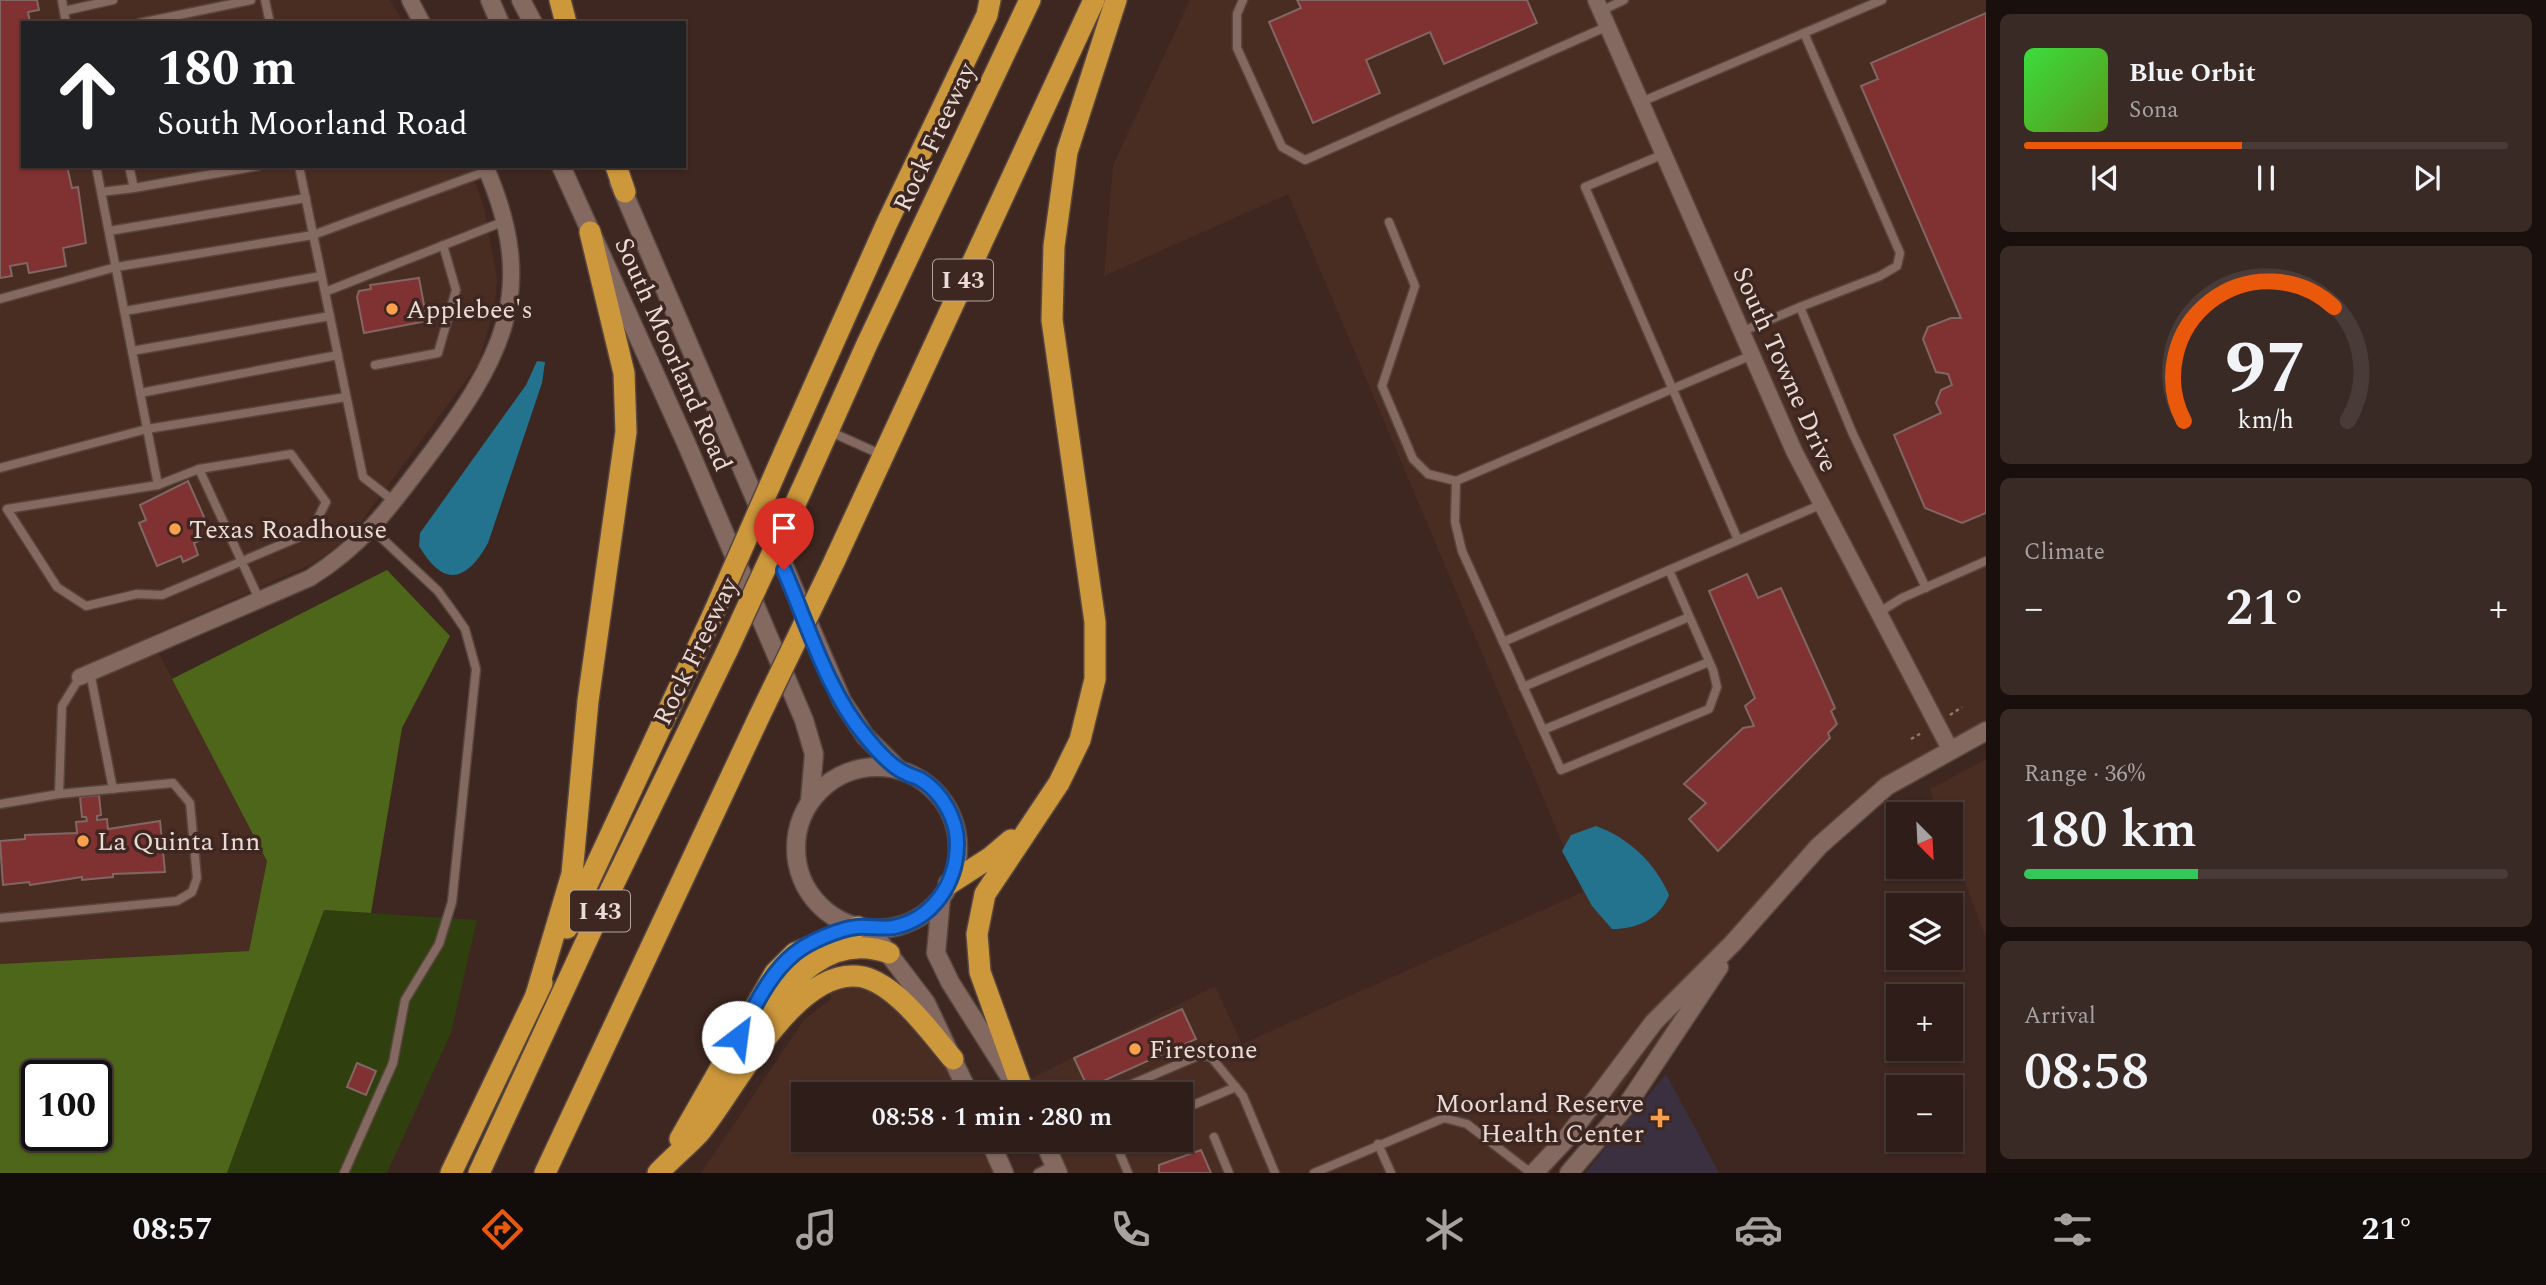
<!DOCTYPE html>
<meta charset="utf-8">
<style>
body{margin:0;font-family:Spectral,serif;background:#3a2a25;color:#f1f3f6;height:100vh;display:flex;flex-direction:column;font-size:26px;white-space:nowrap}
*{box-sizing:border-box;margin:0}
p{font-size:23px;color:#a7a2a2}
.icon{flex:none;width:38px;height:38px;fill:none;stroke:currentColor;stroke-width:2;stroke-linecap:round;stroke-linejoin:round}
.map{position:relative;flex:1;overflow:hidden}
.sheet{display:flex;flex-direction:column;gap:14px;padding:14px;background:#19100d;width:560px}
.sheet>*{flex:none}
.banner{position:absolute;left:21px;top:21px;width:665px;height:147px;border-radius:0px;box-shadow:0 2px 5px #0004,0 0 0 2px #493b37;background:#202124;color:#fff;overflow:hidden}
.needle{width:46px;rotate:156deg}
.tools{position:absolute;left:1886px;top:802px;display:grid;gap:14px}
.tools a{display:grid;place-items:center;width:77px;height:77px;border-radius:0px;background:#2e1d18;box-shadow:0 2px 5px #0004,0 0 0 2px #493b37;font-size:35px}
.speed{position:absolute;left:21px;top:1060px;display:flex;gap:14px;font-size:35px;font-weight:700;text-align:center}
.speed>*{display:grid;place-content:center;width:91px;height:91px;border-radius:50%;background:#2e1d18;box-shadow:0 2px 5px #0004,0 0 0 2px #493b37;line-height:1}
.speed .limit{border:4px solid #111;border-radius:10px;background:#fff;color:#111}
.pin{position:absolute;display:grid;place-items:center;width:60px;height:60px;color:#fff;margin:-72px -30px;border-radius:50% 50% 50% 0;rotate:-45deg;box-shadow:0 0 7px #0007}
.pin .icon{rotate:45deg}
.me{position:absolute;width:77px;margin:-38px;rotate:30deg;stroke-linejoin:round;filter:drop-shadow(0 0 5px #0008)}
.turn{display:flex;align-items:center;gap:24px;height:147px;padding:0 21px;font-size:32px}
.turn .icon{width:91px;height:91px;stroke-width:2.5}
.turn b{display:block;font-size:49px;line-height:60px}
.big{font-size:52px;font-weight:600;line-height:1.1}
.sheet .tile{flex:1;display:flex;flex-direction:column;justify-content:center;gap:10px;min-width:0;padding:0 24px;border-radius:10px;background:#3a2a25}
.sheet .dial{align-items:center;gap:0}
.dial svg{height:182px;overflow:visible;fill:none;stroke:#493b37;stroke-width:7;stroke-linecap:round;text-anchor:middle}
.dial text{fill:#f1f3f6;stroke:none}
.song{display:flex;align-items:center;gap:21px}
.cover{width:84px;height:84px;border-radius:10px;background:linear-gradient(135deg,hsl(120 70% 55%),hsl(90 70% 35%))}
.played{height:7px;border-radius:4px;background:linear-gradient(90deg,#ea580c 45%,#493b37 45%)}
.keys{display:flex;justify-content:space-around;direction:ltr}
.heat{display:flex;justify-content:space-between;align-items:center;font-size:38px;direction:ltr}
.charge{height:10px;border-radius:5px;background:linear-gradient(90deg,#34c759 36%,#493b37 0)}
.trip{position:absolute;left:791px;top:1082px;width:402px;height:70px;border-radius:0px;background:#2e1d18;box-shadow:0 2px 5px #0004,0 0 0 2px #493b37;font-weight:600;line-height:70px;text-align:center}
.tabs{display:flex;height:112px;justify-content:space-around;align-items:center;background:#120c0a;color:#a7a2a2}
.tabs .icon{width:49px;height:49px}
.tabs .active{color:#ea580c}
.tabs b{font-size:32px;color:#f1f3f6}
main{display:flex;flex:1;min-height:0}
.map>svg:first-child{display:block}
.built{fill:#492d23}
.medical{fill:#3b303f}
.green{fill:#2f3f0e}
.forest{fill:#4d6619;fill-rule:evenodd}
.water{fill:#24738e}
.building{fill:#7f3231;stroke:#816663;stroke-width:2}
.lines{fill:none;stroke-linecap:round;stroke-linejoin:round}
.service-casing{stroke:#57453e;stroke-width:11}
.minor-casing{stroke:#57453e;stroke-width:19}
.secondary-casing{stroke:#57453e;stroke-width:21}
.motorway-casing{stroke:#57453e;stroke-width:24}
.path{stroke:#8d7b74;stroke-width:2.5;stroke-dasharray:3.5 3.5;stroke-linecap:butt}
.service{stroke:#836960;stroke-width:8}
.minor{stroke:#836960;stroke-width:16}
.secondary{stroke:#836960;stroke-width:18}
.motorway{stroke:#cd983c;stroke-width:21}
.motorway-bridge-casing{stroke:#57453e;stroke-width:24;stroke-linecap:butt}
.motorway-bridge{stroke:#cd983c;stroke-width:21}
.route-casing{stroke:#114b97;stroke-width:18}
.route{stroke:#1a73e8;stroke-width:12}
.poi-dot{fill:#f9a04c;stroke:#3d2720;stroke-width:2.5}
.labels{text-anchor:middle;stroke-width:7;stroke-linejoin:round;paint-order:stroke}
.shield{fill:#3d2720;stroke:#b6a59f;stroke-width:2}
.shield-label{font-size:24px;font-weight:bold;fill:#eadbd6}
.street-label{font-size:26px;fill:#eadbd6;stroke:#3d2720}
.poi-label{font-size:26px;fill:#eadbd6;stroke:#3d2720;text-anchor:start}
</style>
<main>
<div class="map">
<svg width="1986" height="1173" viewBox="0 0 1986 1173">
<rect width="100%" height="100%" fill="#3d2720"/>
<!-- built -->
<g class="built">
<polygon points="0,0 390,0 404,23 23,23 23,166 469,166 484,207 497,278 495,305 478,364 349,538 312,564 150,636 267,861 249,951 0,964"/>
<polygon points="1190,0 1986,0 1986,731 1887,786 1733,943 1606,1108 1550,1173 1058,1173 1043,1139 1181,1139 1181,1094 1024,1094 1021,1084 1215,986 1242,1044 1583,892 1288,194 1104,276 1113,165"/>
<polygon points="1986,759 1986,938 1951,845 1951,814 1939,814 1930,789"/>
<polygon points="842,977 893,994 969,1094 803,1094 803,1139 989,1139 1004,1173 701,1173 804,1020 831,999 830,982"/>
</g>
<!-- medical -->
<polygon class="medical" points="1666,1074 1719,1173 1585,1173"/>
<!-- green -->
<polygon class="green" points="324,910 477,920 451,1033 387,1173 227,1173"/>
<!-- forest -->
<path class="forest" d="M 387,570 L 450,636 L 402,728 L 371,913 L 324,910 L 227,1173 L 0,1173 L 0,964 L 249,951 L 267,861 L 172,679 ZM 37,1076 L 96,1076 L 96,1136 L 37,1136 Z"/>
<!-- water -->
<g class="water">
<path d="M 537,361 L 545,362 L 542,383 L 488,543 C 466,583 443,587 419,546 L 420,533 L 526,385 Z"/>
<path d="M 1596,826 C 1629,838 1655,863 1669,895 C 1659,920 1636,929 1612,929 L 1592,906 L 1562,851 L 1571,835 Z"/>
</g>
<!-- building -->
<g class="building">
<polygon points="0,0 37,0 39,10 28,12 30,23 23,23 23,166 67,166 72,188 78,187 86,243 63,248 66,266 29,273 27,263 10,266 12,276 0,278"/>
<polygon points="1297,0 1527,0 1537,23 1444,64 1430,32 1366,60 1380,93 1313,123 1269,22 1301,8"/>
<polygon points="1986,13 1986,513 1962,523 1925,508 1894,435 1941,413 1936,403 1941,390 1952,385 1948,374 1936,372 1923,339 1928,327 1951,318 1961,318 1861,86 1878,79 1871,63"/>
<polygon points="419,278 427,321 364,333 357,297 359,291 371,289 370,285"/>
<polygon points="188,481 212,535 194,543 198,555 183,562 181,556 157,566 139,523 146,520 140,505"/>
<polygon points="1747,574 1758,598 1781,588 1835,708 1831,711 1837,724 1828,733 1830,738 1718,851 1689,819 1706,803 1684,784 1743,728 1754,726 1745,706 1755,698 1709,591"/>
<polygon points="99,795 101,815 97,816 97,820 107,819 108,829 160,821 165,872 113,874 113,877 82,880 82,877 30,885 29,882 3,885 0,841 25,839 25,835 77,833 76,822 87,821 86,817 82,817 80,797"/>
<polygon points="1182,1009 1196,1039 1088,1088 1074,1058"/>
<polygon points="357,1063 376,1071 366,1095 347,1087"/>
<polygon points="1201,1150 1211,1173 1159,1173 1159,1165"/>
</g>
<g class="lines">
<defs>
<g id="service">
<polyline points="62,0 66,23"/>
<polyline points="265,0 270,23"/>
<polyline points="1243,0 1237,14 1237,48 1282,147 1305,160 1608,26"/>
<polyline points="64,11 113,0"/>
<polyline points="1601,11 1624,0"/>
<polyline points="140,23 251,0"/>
<polyline points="1641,102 1882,0"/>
<polyline points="1664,154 1585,187 1738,540"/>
<polyline points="96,166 158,485"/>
<polyline points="299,166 363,477 395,502"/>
<polyline points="134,188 258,166"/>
<polyline points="101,192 134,188 129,166"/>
<polyline points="1389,222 1415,286 1382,386 1413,459 1428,474 1456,481"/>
<polyline points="109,231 306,198"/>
<polyline points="325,292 505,221"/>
<polyline points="0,299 116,267 313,235 487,171"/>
<polyline points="1800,307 1880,276 1897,266 1900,253 1804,33"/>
<polyline points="125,311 321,276"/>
<polyline points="1741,332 1800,307 1852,432 1926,588"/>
<polyline points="132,351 330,316"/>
<polyline points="1752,355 1456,481 1455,522 1462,551 1561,770 1709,709 1717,687 1713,670 1669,570 1820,505"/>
<polyline points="375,365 438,353 456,290 443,245"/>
<polyline points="140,393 338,355"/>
<polyline points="831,432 882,455"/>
<polygon points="291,454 326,502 311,532 162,595 137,594 86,606 57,587 7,509 158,485 199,469"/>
<polyline points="0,468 147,429 346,397"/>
<polyline points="199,469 259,599"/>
<polyline points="1878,613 1902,598 1986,561"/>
<polyline points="1503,642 1669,570"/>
<polyline points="90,672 113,789"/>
<polyline points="1523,687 1689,617"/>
<polyline points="1543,730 1709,662"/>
<polyline points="59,794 62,706 80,677"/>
<polyline points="0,804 59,794 173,783 190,803 197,878 192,892 177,901 0,918"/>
<polyline points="1109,1094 1200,1055 1211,1057 1243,1096 1275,1173"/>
<polyline points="1181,1110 1236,1087"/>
<polyline points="1214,1137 1229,1173"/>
<polyline points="1114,1139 1128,1173"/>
<polyline points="1378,1144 1391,1173"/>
<polyline points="344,1173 393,1063 405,1000 439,944 452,902 476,669 465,629 454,613 438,591 372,529"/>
<polyline points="1038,1173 1054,1165"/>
<polyline points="1314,1173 1444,1118 1467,1124 1531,1173"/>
</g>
<g id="minor">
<polyline points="410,0 422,23"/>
<polyline points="1596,0 1794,451 1950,749"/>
<path d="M 80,677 L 310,578 C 361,546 388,510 424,462 C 501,360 541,293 485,166"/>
</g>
<g id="secondary">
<polyline points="490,0 500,23"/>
<polyline points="521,0 533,23"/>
<polyline points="561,166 687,445 804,720 814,754 810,801"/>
<polyline points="619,182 842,701 865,736 899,770"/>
<circle cx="877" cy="848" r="81"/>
<polyline points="941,898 936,953 950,982 1015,1085"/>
<polyline points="882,945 926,1003 969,1094"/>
<polyline points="989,1139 1004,1173"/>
<polyline points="1043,1139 1058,1173"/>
<polyline points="1534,1173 1566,1139 1654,1022 1733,943 1819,846 1887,786 1986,731"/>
<polyline points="1569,1173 1627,1105 1719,967"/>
</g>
<g id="motorway">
<polyline points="560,0 566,23"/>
<polyline points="616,166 625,192"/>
<polyline points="785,451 887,223 987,15 990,0"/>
<polyline points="802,489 867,344 1030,0"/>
<polyline points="834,562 1094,0"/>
<polyline points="949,884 991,857 1011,840"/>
<polyline points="567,928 711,619"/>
<polyline points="536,995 572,874 588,701 626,432 624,373 590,232"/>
<path d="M 759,1025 C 789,981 829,931 889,953"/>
<polyline points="1024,1094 980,972 977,934 985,894 1059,783 1080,740 1095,679 1095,622 1052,320 1054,246 1067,152 1116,0"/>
<polyline points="680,1139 775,973 795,953 858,927"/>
<polyline points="451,1173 542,983"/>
<polyline points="479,1173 597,918 727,651"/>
<polyline points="545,1173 759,717"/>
<path d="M 658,1173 C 671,1159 687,1146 700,1132 C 736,1089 796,963 863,977 C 897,985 931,1033 953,1059"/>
</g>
</defs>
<!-- service casing -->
<use href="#service" class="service-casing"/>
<!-- minor casing -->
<use href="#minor" class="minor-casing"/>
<!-- secondary casing -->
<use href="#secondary" class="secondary-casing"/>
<!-- motorway casing -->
<use href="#motorway" class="motorway-casing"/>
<!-- path -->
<g class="path">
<polyline points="1950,715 1962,707"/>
<polyline points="1911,739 1923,732"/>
</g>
<!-- service -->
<use href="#service" class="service"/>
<!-- minor -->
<use href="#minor" class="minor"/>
<!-- secondary -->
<use href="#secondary" class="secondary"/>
<!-- motorway -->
<use href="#motorway" class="motorway"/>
<defs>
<g id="motorway-bridge">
<polyline points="711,619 785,451"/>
<polyline points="727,651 802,489"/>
<polyline points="759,717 834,562"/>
</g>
</defs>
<!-- motorway-bridge casing -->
<use href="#motorway-bridge" class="motorway-bridge-casing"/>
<!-- motorway-bridge -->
<use href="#motorway-bridge" class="motorway-bridge"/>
</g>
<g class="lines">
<defs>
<path id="route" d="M 738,1037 C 754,1009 768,975 794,954 C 808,942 839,929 857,927 C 869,926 882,929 894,927 C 933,919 956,883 957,846 C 958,820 942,792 920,779 C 913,776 906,774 900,770 C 888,763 875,748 866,737 C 827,691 808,625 784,570"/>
</defs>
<!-- route casing -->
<use href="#route" class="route-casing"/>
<!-- route -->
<use href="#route" class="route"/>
</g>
<!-- markers -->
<g class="poi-dot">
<circle cx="392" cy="309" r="7"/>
<circle cx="175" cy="529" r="7"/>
<circle cx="83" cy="841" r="7"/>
<circle cx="1135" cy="1049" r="7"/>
<path d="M1656.5 1107.5h7v7h7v7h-7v7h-7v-7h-7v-7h7z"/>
</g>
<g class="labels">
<!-- shield labels -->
<g class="shield">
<rect x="933" y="259.5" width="60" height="41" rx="5"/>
<rect x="570" y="890.5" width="60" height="41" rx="5"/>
</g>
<g class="shield-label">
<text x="963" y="288">I 43</text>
<text x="600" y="919">I 43</text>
</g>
<!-- street labels -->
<g class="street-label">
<text transform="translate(934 137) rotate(-65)" y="9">Rock Freeway</text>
<text transform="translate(674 354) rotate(66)" y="9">South Moorland Road</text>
<text transform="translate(1786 369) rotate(66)" y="9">South Towne Drive</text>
<text transform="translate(695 651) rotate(-64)" y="9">Rock Freeway</text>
</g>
<!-- poi labels -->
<g class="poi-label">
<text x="406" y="318">Applebee's</text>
<text x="189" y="538">Texas Roadhouse</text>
<text x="97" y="850">La Quinta Inn</text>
<text x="1149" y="1058">Firestone</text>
<text x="1644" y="1112" text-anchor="end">Moorland Reserve<tspan x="1644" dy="30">Health Center</tspan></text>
</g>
</g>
</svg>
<div class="tools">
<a><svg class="needle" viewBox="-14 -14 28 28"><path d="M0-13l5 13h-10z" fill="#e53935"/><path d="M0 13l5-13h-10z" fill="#a7a2a2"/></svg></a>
<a><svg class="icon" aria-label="layers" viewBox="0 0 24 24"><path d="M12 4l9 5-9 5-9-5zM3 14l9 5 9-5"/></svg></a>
<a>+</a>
<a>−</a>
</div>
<div class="speed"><div class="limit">100</div></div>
<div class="pin" style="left:784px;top:570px;background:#d93025"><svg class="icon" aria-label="arrive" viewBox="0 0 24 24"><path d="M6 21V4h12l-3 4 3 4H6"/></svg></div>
<svg class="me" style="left:738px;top:1037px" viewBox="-20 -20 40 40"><circle r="19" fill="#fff"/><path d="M0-13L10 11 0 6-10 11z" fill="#1a73e8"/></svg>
<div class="trip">08:58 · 1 min · 280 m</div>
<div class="banner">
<div class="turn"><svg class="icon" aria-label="ahead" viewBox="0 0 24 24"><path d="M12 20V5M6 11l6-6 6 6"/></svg><div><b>180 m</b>South Moorland Road</div></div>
</div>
</div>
<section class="sheet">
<div class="tile">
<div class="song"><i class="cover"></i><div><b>Blue Orbit</b><p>Sona</p></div></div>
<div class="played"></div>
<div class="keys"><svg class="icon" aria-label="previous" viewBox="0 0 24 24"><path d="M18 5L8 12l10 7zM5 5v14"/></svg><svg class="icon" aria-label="pause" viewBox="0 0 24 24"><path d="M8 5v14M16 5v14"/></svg><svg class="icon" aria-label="next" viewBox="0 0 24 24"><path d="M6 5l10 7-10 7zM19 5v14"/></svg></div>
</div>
<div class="tile dial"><svg viewBox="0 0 100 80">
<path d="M14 69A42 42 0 1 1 86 69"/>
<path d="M14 69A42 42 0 0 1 80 19" stroke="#ea580c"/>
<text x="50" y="56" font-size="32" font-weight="700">97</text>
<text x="50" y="72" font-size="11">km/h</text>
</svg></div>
<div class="tile"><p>Climate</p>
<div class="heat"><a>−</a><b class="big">21°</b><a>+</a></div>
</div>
<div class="tile"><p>Range · 36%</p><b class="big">180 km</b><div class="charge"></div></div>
<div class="tile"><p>Arrival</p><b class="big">08:58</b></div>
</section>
</main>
<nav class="tabs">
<b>08:57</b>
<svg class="icon active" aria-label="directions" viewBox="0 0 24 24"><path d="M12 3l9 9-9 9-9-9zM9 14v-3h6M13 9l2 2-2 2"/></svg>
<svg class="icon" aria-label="music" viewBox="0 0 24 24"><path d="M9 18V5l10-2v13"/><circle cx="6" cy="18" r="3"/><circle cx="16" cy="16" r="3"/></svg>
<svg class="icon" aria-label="phone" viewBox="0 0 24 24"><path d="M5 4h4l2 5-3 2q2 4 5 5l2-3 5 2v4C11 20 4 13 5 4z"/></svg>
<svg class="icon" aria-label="climate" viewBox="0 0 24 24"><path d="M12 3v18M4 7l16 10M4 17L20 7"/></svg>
<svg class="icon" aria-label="car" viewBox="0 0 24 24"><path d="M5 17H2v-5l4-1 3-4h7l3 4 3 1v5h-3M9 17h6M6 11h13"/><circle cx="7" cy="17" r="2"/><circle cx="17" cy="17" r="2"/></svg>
<svg class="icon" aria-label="filters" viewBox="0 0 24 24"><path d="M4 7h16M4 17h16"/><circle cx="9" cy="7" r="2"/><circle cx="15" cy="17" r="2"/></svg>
<b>21°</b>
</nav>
